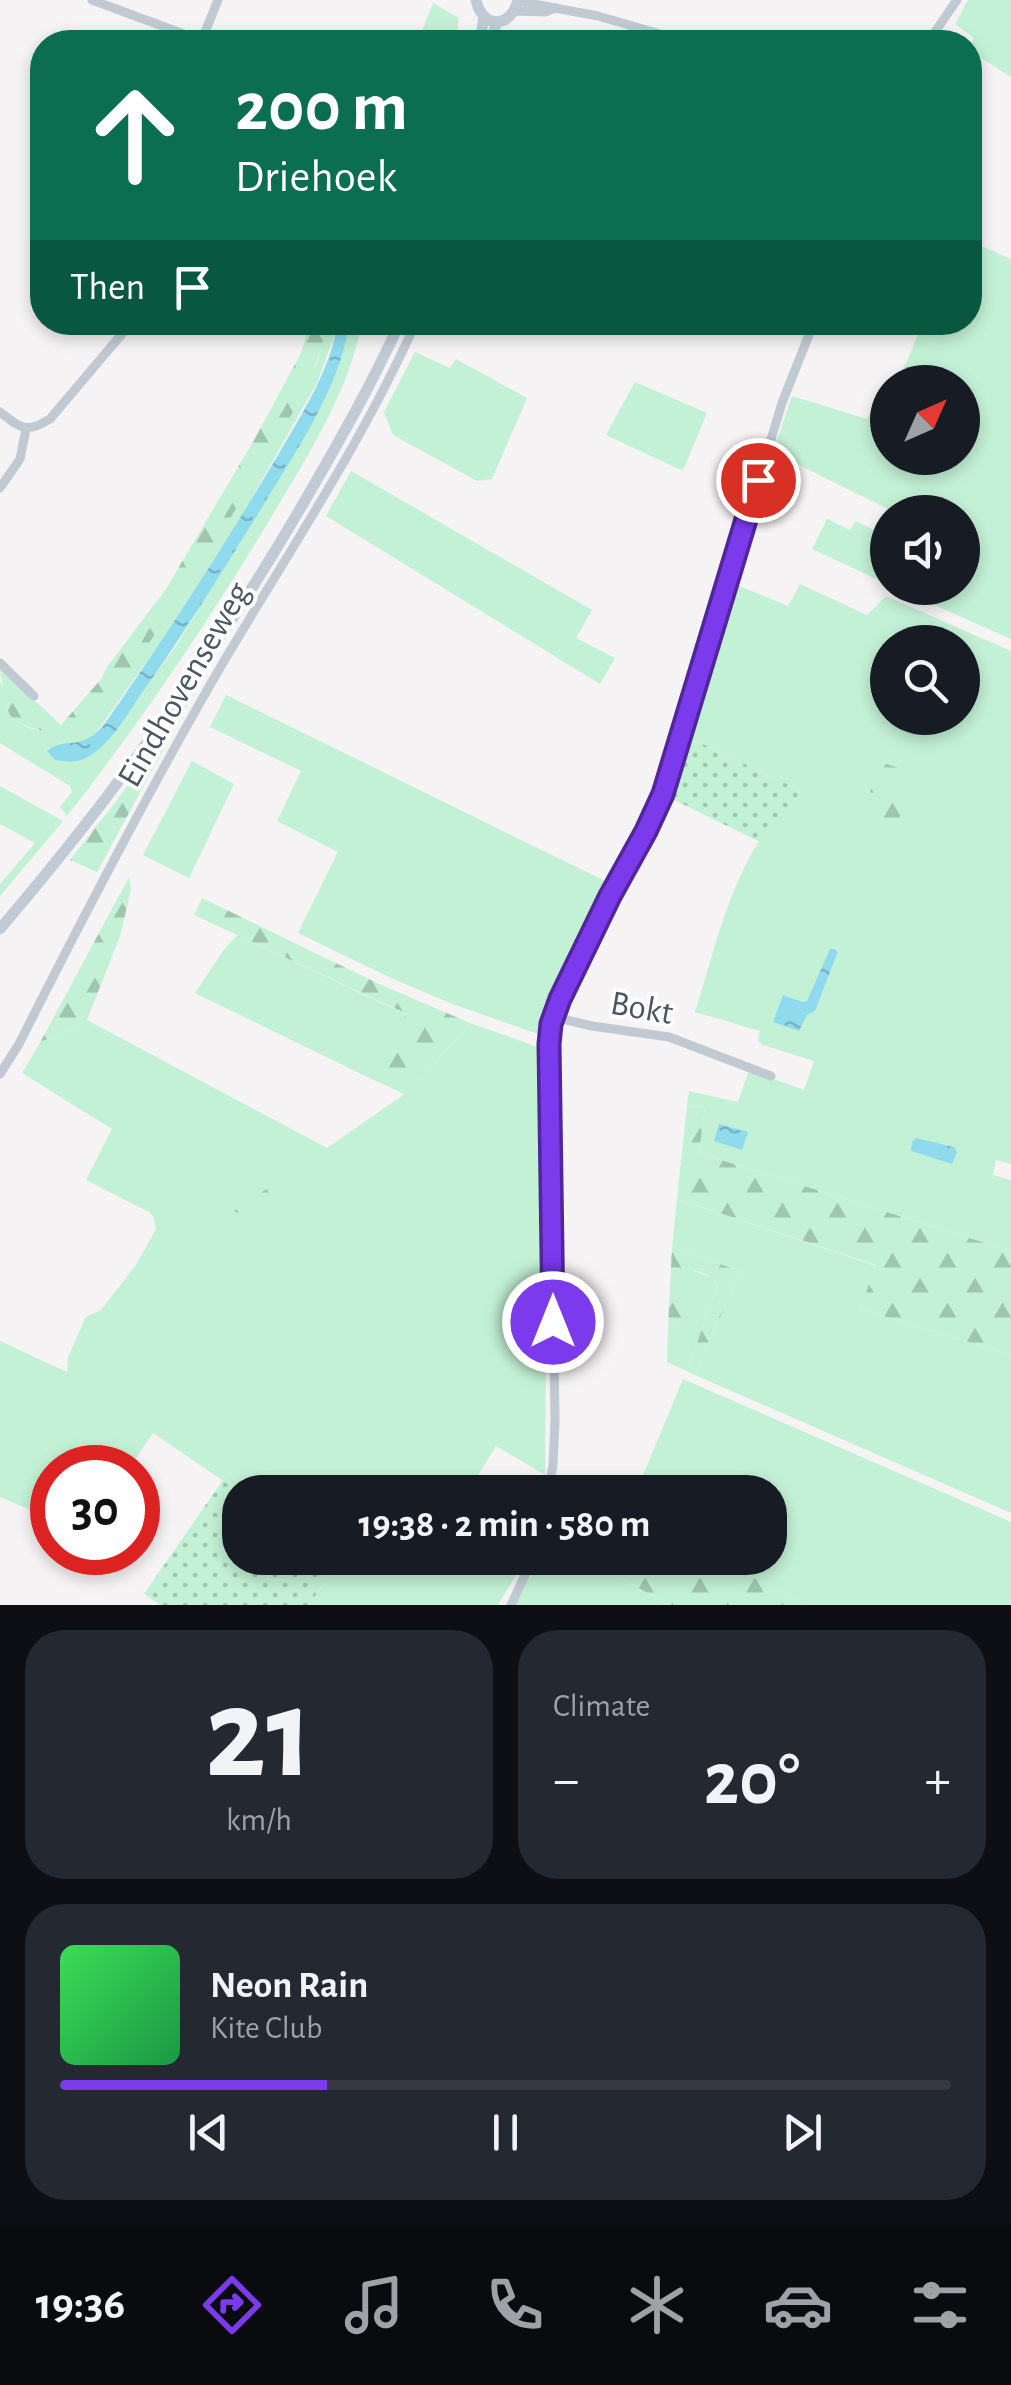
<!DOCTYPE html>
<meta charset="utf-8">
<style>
body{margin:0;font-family:"Alegreya Sans",sans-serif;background:#242831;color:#f1f3f6;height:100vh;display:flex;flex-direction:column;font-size:38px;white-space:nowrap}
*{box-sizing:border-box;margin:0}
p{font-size:32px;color:#9ea1a6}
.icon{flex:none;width:55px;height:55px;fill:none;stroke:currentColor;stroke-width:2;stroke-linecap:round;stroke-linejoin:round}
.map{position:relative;height:1605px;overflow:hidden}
.panel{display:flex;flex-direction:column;gap:25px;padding:25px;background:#0d0f14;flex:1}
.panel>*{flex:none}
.top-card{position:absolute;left:30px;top:30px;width:952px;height:305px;border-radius:40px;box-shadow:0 5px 15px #0003;background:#0b6e4f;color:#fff;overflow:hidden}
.needle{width:65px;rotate:45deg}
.buttons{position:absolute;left:870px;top:365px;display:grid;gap:20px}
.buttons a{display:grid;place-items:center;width:110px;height:110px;border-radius:50%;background:#171b24;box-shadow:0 5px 15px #0003;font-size:50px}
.speed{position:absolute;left:30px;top:1445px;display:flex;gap:20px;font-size:50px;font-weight:700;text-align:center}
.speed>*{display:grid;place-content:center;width:130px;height:130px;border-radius:50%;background:#171b24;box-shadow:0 5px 15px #0003;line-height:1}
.speed .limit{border:15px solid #d22;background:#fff;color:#111}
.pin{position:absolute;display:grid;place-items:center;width:85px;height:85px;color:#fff;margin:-42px;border:5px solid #fff;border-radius:50%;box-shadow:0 2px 10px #0007}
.me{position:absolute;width:110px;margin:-55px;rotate:0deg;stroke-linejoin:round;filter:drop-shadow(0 0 8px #0008)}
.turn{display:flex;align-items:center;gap:35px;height:210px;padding:0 40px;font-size:45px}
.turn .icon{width:130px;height:130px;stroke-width:2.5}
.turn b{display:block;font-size:70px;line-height:85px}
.then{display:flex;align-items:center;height:95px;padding:0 40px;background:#0003;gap:20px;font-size:38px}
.big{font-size:75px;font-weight:700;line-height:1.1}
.panel .widget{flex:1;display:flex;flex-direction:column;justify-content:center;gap:15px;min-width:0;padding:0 35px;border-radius:40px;background:#242831}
.panel .dial{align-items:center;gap:0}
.dial b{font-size:130px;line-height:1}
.song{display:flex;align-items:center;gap:30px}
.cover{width:120px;height:120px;border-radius:15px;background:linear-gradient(135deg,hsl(130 70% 55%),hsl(140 70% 35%))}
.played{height:10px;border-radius:5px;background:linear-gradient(90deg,#7c3aed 30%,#363941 30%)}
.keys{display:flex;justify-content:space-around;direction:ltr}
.heat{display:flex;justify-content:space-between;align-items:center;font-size:55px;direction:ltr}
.panel .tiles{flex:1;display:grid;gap:25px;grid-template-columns:1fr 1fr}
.widget:last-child{grid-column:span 2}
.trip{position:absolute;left:222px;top:1475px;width:565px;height:100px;border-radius:40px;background:#171b24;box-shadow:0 5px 15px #0003;font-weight:700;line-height:100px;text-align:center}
.menu{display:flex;height:160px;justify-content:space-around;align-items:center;background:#090b0e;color:#9ea1a6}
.menu .icon{width:70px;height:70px}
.menu .selected{color:#7c3aed}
.menu b{font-size:45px;color:#f1f3f6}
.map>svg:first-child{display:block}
.grass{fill:#c3f1d5;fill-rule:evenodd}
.forest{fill:url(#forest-firs)}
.park{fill:url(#park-dots)}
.water{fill:url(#water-ripples)}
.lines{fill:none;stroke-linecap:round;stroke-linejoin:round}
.minor{stroke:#c1cad2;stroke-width:9}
.secondary{stroke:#c1cbd6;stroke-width:11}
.route-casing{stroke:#51269a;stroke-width:25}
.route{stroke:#7c3aed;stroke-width:18}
.labels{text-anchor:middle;stroke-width:8;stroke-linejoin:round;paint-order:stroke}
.street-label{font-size:35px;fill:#4a5661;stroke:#fff}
</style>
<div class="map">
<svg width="1011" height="1605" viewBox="0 0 1011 1605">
<defs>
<pattern id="forest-firs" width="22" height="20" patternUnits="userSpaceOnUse" patternTransform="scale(2.5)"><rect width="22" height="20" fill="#c3f1d5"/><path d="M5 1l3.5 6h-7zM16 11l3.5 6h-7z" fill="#a0c6b0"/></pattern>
<pattern id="park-dots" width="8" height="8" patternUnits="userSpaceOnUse" patternTransform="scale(2.5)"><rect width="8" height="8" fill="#c3f1d5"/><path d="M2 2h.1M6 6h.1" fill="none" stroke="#a0c6b0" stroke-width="1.8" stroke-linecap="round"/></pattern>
<pattern id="water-ripples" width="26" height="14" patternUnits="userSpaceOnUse" patternTransform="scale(2.5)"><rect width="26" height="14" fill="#90daee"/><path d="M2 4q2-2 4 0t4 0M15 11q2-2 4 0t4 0" fill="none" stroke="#78b4c4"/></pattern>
</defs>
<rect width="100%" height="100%" fill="#f5f3f3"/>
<!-- grass -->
<g class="grass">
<polygon points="968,0 1011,0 1011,77 970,51 970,45 974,38 955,24"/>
<polygon points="433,3 459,18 455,42 418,42"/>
<polygon points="970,241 1011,259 1011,639 896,588 962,588 962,512 890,512 890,510 773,452 792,396 867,419 876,401 887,405 888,458 962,458 962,382 898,382 923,323 970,322"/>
<path d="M 328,323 L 337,323 L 337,329 L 317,383 L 233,531 L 170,629 L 93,737 L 85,742 L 56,744 L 96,751 L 123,719 L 178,643 L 313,421 L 326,395 L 349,323 L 362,323 C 348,395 306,458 269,521 C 207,623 141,722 67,816 L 60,807 L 72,792 L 70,786 L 0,743 L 0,682 C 7,692 4,704 10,714 C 22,733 55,732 74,734 L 317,363 Z"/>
<polygon points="415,352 450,368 456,359 527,398 492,479 477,481 393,435 384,412"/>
<polygon points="635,382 707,413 683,471 606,435"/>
<polygon points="351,471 592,610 576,638 615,658 600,684 326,516"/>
<polygon points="887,517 887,584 812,549 827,519 850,530 856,521 878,532"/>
<path d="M 732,583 L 788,606 L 800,584 L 867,615 L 886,596 L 1011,651 L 1011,1164 L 996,1160 L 993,1175 L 1011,1180 L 1011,1251 L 699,1153 L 705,1107 L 687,1106 L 689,1091 L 738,1102 L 749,1070 L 804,1090 L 814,1061 L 763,1045 L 758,1041 L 760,1031 L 695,1012 C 712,959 725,900 753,851 C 766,830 786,810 802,791 L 686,736 ZM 888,642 L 962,642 L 962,718 L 888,718 ZM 838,953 L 815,1011 L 807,1014 L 800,1030 L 783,995 L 803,1002 L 807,1001 Z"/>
<path d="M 226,695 L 607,882 C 580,931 558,982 541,1035 L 455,1005 L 393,979 L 298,933 L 338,852 L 277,821 L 301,771 L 210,727 Z"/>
<polygon points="192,761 234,784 189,878 143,855"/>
<polygon points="0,786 63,821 0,896 0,884 35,843 0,824"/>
<polygon points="237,935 407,1015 357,1072 195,993 223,951"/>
<polygon points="87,1020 327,1148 399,1098 422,1078 470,1023 541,1048 546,1309 545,1475 496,1446 468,1492 240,1492 153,1433 130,1467 52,1468 52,1519 0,1497 0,1341 67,1372 68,1357 86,1317 101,1310 136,1265 156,1229 153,1216 149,1212 86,1180 112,1129 22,1073 41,1041 55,1038"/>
<polygon points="677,1199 876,1266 860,1309 1011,1355 1011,1513 695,1375 740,1271 672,1247"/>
<polygon points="691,1270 711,1277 718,1284 687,1371 667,1362 668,1328 679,1323 687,1273"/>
<polygon points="683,1379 1011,1522 1011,1605 807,1605 718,1558 770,1558 770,1492 636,1492"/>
<polygon points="335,1558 505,1558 520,1568 498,1605 309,1605 339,1561"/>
<polygon points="539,1558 583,1558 670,1605 515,1605"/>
</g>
<!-- forest -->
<g class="forest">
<path d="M 310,323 L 328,323 C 316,378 286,425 257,474 C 207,558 153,638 98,718 C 92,725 88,731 79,733 C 64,737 19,729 10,715 C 7,711 0,674 0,668 L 61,725 L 102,678 L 107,667 L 166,589 L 253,442 L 301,353 Z"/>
<polygon points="195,691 97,872 70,860 121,795"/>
<polygon points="881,762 916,774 896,826 863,812"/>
<polygon points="129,877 131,890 120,936 87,1020 55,1038 41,1041"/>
<polygon points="202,898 377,983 470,1023 422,1078 404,1094 357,1072 407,1014 194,915"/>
<polygon points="687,1106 705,1107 699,1153 1011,1251 1011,1355 860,1309 876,1265 677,1199"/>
<polygon points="299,1167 264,1228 234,1211"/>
<path d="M 672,1247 L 740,1271 L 695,1375 L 687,1371 L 718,1284 C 712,1276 699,1269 689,1271 L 683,1318 L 679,1323 L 668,1328 Z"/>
<polygon points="583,1558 718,1558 807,1605 670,1605"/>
</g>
<!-- park -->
<g class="park">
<polygon points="686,736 802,791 760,842 668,797"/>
<polygon points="223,1480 240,1492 240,1558 335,1558 339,1560 309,1605 160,1605 144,1594"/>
</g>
<!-- water -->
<g class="water">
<path d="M 337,323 L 349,323 C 346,347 337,373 326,396 C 308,435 283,472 261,509 C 223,570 186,631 144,690 C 129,711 114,740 91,755 C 80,763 68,762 55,760 L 47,751 C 66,735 79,753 103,726 C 165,638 223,548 278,455 C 300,417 333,366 337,323 Z"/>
<polygon points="830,949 834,949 838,952 815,1011 807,1015 799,1031 773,1022 783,995 803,1002 807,1001"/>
<polygon points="719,1124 748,1132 742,1150 714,1141"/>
<polygon points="916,1138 954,1147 957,1152 952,1164 911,1151 912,1142"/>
</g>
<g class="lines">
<!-- minor -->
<g class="minor">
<polyline points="92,0 200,40"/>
<polyline points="518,1 598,16 688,42"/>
<polyline points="515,11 546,12 555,8"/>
<polyline points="201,42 218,0"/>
<polyline points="928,42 957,0"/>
<path d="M 0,412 C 20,428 26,434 50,419 L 132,322"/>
<polyline points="0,488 20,459 26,429"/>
<polyline points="0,663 34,696"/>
<polyline points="554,1017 592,1026 669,1037 771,1076"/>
<path d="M 0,1074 L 19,1044 C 84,915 151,786 224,661 C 290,550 363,441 416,322"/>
<polyline points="548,1492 553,1465 555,1420 549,1044 551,1025 560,999 610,895 645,831 667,783 782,403 814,322"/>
<polyline points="511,1605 533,1558"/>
</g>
<!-- secondary -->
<g class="secondary">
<path d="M 476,0 C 482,29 511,29 518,0"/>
<polyline points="480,42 484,17"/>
<polyline points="490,42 497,22"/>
<path d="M 0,929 C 117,792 217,653 307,497 C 340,440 373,382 400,322"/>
</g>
</g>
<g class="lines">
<defs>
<polyline id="route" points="553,1322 549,1044 551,1024 560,999 610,896 646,831 663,794 758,480"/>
</defs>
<!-- route casing -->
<use href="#route" class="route-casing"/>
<!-- route -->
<use href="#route" class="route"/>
</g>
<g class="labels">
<!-- street labels -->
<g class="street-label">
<text transform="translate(183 684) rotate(-60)" y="12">Eindhovenseweg</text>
<text transform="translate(642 1007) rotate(10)" y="12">Bokt</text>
</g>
</g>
</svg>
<div class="buttons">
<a><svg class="needle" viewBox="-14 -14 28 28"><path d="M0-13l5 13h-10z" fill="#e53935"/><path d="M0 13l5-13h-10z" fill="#9ea1a6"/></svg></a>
<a><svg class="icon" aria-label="sound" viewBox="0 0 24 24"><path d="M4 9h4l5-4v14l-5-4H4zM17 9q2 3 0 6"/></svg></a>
<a><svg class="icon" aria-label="search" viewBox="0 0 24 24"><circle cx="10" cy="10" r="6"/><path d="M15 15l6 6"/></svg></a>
</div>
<div class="speed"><div class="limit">30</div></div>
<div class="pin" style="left:758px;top:480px;background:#d93025"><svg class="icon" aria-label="arrive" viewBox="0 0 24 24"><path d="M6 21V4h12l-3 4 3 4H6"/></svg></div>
<svg class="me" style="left:553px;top:1322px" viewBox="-20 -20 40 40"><circle r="17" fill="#7c3aed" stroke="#fff" stroke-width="3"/><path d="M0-11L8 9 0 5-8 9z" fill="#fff"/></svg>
<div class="trip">19:38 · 2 min · 580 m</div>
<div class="top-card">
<div class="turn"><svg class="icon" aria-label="ahead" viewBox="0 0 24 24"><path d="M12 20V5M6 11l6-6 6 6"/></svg><div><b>200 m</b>Driehoek</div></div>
<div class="then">Then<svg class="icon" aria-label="arrive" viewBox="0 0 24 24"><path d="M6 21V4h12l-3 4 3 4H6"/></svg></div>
</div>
</div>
<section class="panel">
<div class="tiles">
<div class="widget dial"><b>21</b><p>km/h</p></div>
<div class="widget"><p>Climate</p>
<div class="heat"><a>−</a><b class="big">20°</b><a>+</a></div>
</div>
<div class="widget">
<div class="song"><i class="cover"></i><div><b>Neon Rain</b><p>Kite Club</p></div></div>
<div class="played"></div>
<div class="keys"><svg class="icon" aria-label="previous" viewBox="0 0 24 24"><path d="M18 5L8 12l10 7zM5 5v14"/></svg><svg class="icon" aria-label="pause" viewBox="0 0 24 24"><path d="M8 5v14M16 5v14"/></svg><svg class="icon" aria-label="next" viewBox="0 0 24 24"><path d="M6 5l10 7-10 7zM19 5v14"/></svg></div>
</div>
</div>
</section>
<nav class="menu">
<b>19:36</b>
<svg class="icon selected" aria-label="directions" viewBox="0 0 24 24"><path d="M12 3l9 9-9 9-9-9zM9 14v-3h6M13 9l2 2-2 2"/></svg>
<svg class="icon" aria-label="music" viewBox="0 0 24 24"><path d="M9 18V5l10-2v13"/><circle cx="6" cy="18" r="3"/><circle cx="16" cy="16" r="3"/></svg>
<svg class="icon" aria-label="phone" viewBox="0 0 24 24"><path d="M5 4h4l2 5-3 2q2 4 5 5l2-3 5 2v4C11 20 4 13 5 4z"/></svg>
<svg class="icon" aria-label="climate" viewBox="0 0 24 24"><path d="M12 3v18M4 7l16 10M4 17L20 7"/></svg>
<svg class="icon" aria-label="car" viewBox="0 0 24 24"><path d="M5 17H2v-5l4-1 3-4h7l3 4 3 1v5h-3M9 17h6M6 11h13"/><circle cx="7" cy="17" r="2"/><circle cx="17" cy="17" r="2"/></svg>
<svg class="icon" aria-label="filters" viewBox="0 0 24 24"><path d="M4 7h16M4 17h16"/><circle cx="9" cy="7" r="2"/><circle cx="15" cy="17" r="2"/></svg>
</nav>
